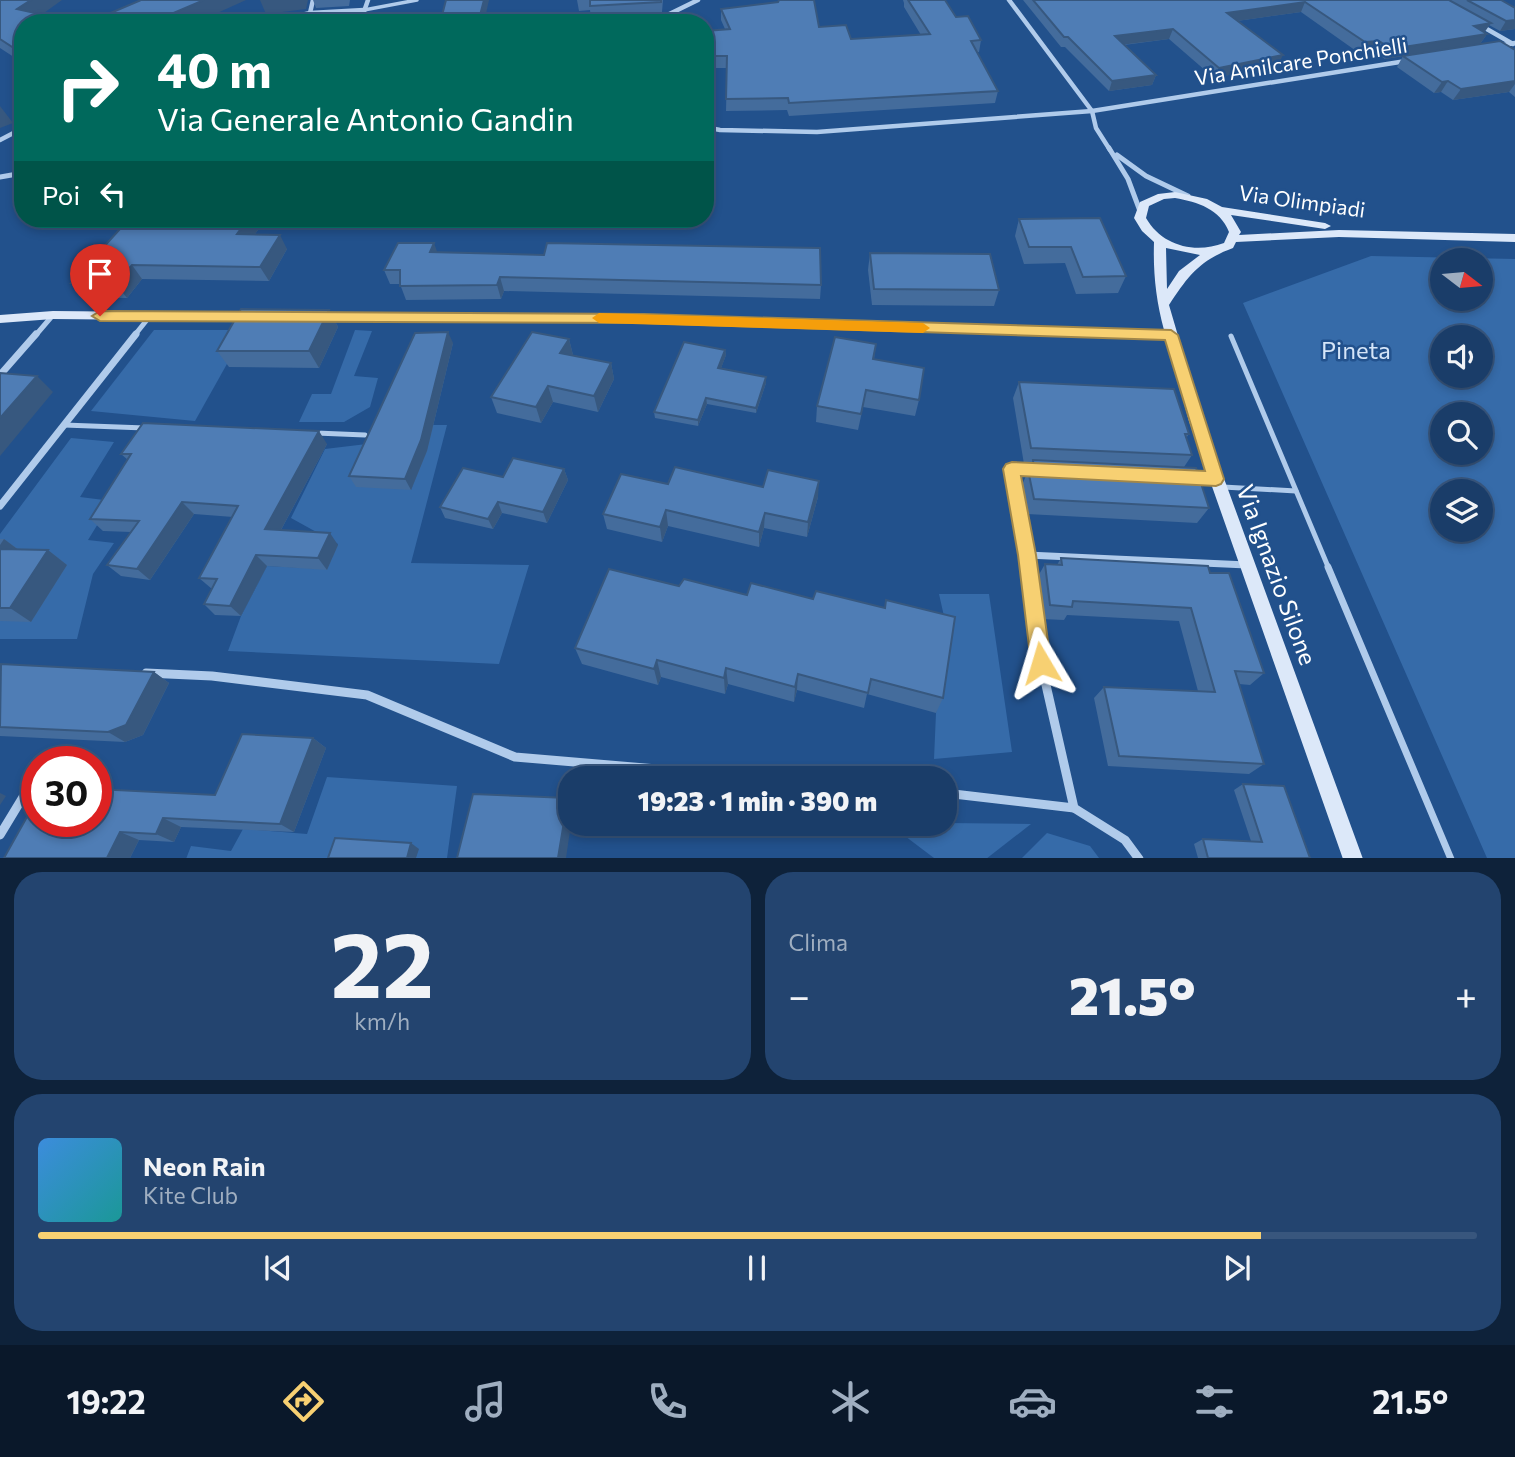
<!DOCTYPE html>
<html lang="it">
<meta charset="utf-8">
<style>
body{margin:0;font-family:Commissioner,sans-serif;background:#23446f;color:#f1f3f6;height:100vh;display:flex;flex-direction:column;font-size:26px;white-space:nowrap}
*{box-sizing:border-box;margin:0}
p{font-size:23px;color:#9faec0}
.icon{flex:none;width:38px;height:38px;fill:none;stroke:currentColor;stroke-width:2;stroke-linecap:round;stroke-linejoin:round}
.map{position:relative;height:858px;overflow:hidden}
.drawer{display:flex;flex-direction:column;gap:14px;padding:14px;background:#0e223a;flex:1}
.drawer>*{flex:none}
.guide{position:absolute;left:14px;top:14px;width:700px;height:214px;border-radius:28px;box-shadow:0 4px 10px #0003,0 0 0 2px #38567d;background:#00695c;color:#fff;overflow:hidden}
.needle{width:46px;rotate:106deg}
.fabs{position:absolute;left:1430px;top:248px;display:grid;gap:14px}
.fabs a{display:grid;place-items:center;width:63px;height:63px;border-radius:50%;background:#1a3d69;box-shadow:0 4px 10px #0003,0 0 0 2px #38567d;font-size:35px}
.speed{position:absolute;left:21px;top:746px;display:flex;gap:14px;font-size:35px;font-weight:700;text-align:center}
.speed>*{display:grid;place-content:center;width:91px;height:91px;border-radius:50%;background:#1a3d69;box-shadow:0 4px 10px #0003,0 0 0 2px #38567d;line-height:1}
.speed .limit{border:10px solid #d22;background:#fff;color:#111}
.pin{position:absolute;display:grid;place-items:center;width:60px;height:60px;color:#fff;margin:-72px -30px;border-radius:50% 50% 50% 0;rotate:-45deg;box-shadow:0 0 7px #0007}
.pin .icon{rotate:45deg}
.me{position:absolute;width:77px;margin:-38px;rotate:353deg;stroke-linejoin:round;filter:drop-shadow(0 0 5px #0008)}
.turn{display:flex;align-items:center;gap:24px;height:147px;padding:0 28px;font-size:32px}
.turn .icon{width:91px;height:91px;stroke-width:2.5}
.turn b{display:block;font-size:49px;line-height:60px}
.then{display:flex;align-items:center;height:66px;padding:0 28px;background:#0003;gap:14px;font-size:26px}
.big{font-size:52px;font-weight:800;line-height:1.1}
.drawer .widget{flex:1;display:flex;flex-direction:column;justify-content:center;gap:10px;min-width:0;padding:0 24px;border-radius:28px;background:#23446f}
.drawer .dial{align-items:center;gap:0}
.dial b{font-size:91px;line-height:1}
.song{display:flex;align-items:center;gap:21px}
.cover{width:84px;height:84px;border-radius:10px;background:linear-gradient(135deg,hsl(210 70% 55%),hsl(180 70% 35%))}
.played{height:7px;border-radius:4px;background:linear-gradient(90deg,#f7d072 85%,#38567d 85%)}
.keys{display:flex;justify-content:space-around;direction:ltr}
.heat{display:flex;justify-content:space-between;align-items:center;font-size:38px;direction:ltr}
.drawer .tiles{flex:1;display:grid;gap:14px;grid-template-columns:1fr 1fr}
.widget:last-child{grid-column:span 2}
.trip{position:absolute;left:558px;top:766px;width:399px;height:70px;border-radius:28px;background:#1a3d69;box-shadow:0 4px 10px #0003,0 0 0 2px #38567d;font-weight:800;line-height:70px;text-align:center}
.menu{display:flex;height:112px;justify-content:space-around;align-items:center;background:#0a182a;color:#9faec0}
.menu .icon{width:49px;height:49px}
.menu .selected{color:#f7d072}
.menu b{font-size:32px;color:#f1f3f6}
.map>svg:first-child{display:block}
.green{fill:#366ba9;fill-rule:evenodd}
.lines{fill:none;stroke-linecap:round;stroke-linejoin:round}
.lane-far2{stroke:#b0cbeb;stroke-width:3.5}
.lane-far1{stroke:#b0cbeb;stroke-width:5}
.lane{stroke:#b0cbeb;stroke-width:7}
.street-far3{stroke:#b0cbeb;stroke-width:4.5}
.street-far2{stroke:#b0cbeb;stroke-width:5}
.street-far1{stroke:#b0cbeb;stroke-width:7}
.street{stroke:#b0cbeb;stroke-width:9}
.secondary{fill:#dce8f9;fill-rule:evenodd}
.wall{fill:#446c9c}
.shaded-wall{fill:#37587f}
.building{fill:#4f7db5;stroke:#37587f;stroke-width:2}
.route{fill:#f7d072;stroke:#a1874a;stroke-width:2}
.slow{fill:#f59e0b}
.labels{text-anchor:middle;stroke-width:5;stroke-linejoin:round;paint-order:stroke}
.far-street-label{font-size:21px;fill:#fff;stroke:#22518c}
.park-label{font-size:24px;fill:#d5e5f8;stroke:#22518c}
.street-label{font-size:24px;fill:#fff;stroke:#22518c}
</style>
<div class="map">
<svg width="1515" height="859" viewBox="0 0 1515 859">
<rect width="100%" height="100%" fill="#22518c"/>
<!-- green -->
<g class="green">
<path d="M 1371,256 L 1515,259 L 1515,858 L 1487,858 L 1243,303 ZM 1442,261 L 1480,261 L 1480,299 L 1442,299 ZM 1442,338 L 1480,338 L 1480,376 L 1442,376 ZM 1442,415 L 1480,415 L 1480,453 L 1442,453 ZM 1442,492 L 1480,492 L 1480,530 L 1442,530 Z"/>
<polygon points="154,330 246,330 195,421 91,411"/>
<polygon points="355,330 372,331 354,376 378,378 370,407 344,422 299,422 312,394 331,394"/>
<polygon points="386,425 447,425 411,563 529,565 499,664 228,651 241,616 267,566 327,569 338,544 291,518 325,449 375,443 411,490 428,446 379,441"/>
<polygon points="71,438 114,442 80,497 112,501 88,540 114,543 93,574 77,639 0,639 0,534"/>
<polygon points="939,594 989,594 1012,752 934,759 936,713 948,634"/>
<polygon points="327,777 457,786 447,858 186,859 191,846 231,851 243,829 307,834"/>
<polygon points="945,823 1031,824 986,859 934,858 889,824"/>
<polygon points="1047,833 1090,846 1099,858 1022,858"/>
</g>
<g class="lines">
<!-- lane-far2 -->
<g class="lane-far2">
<polyline points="364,10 417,0"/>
<polyline points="705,120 709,109 710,72"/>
</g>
<!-- lane-far1 -->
<g class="lane-far1">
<polyline points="1231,336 1329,569"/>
<polyline points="64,425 145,428"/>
<polyline points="316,433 365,435"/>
<polyline points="1223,487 1296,491"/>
</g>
<!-- lane -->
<polyline class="lane" points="1328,567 1451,859"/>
<!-- street-far3 -->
<g class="street-far3">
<polyline points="1009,0 1092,111 1096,128 1110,150"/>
<polyline points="310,13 313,0"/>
<polyline points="267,23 310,13 364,10"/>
<polyline points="360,23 368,0"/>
<polyline points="651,23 698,0"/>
<polyline points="1478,24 1513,44"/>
<polyline points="1498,46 1515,43"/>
<polyline points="705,127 720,130 817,132 1092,111 1406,61"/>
<polyline points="0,140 23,128"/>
</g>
<!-- street-far2 -->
<g class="street-far2">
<polyline points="1109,148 1128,179 1140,211"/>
<polyline points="1117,155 1146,176 1188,196"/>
<polyline points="0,177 23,173"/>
<polyline points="35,336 53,315"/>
<polyline points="134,336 150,316"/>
</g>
<!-- street-far1 -->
<g class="street-far1">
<polyline points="0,375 36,334"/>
<polyline points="1192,478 1216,479"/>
<polyline points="0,506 136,334"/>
<polyline points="1027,555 1247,565"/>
<polyline points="1029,569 1011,469 1037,470"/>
</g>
<!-- street -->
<g class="street">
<polyline points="1029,567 1041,663 1074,808 1125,840 1139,859"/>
<polyline points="146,673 212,676 367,695 515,757 775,779"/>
<polyline points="945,793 1074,808"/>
<polyline points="0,835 23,797"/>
</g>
<!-- secondary -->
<g class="secondary">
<path d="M 1175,192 L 1207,199 L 1222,207 L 1325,223 L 1331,226 L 1325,229 L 1231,215 L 1241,232 L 1239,235 L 1339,230 L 1515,234 L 1515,242 L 1339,237 L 1236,242 L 1233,248 C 1200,260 1188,276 1169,305 L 1203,421 L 1363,859 L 1343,859 L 1189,421 L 1166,339 L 644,322 L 315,321 L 309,317 L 315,313 L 644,314 L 1164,330 C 1156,300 1153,273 1154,242 L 1142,231 L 1134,218 L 1140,202 L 1158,194 ZM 1175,198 C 1198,202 1220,209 1229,232 L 1224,243 C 1195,254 1162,246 1146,218 L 1149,206 L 1164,199 ZM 1166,248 L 1200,255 L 1179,271 L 1167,289 Z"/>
<polygon points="53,311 256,313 262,317 256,321 53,319 0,323 0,315"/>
</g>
</g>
<!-- wall -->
<g class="wall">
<polygon points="0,0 23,23 23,63 0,48"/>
<polygon points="313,0 350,0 349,6 316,8"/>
<polygon points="577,0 663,0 662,12 591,17 590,10 579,11"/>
<polygon points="903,0 945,0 956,17 981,40 979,52 977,52 998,91 995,103 789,116 787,110 726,111 727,68 705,68 705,31 725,29 721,20 721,9 819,27 851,39 921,35 904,7 904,3"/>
<polygon points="1023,0 1501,0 1515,8 1515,29 1500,31 1489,25 1484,32 1487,34 1480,44 1515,50 1515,97 1509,92 1453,100 1441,92 1434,93 1397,67 1403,56 1385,59 1373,51 1359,53 1301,12 1237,21 1278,65 1214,78 1169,39 1124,45 1156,75 1152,85 1109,91 1065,47 1061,47"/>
<polygon points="94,219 266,219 255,234 287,249 269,281 142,279 127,298 83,297 71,283 121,228 100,227"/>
<polygon points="1019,219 1126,276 1118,293 1076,294 1065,263 1024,264 1015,236"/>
<polygon points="437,252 821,285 820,299 504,291 501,299 406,300 400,284 390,284 384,270"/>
<polygon points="870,253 999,290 994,306 872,305 868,270"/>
<polygon points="329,310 338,327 319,368 229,367 217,351"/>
<polygon points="569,339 573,355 611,363 614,379 598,412 553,402 541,423 497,413 491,397"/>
<polygon points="453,343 427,451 411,490 356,487 349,476"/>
<polygon points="876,344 874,359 919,400 915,416 863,407 858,430 816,422 817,406"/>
<polygon points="725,350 726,355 721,368 766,377 766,383 756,413 707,404 698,426 655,418 654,412"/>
<polygon points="1019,382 1189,434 1186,438 1192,455 1184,467 1209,508 1197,523 1027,514 1022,485 1031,464 1024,464 1013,398"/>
<polygon points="327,444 281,530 338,545 327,570 267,566 241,616 215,615 204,604 212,589 199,578 233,517 194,514 150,580 121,576 107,565 131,532 103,531 90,519 128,460 121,454"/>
<polygon points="564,469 568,480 547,523 502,513 493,529 445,518 440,507 503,477"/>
<polygon points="668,484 763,487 818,497 807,537 764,528 759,547 668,526 662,542 607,529 603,514"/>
<polygon points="0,539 4,539 19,550 48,550 67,565 31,622 0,621"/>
<polygon points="1061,558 1210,573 1264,673 1250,685 1239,684 1264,764 1249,774 1108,766 1094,698 1104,687 1198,691 1179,621 1067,615 1064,620 1042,619 1037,578 1045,564 1057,565"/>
<polygon points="609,569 943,698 936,713 867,694 864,708 797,690 794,702 728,684 725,694 661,677 658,685 582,664 575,648"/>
<polygon points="0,665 154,672 169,683 143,735 125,742 0,736"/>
<polygon points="313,738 326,748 294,832 181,827 174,842 139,840 130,858 4,858 215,795"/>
<polygon points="1243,784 1310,858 1198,858 1194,844 1203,839 1251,841 1234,790"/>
</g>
<!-- shaded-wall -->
<g class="shaded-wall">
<polygon points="31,0 62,0 30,23 17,9"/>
<polygon points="204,0 246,0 195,23 152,23"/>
<polygon points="260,0 308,0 306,9 266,14"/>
<polygon points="484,0 489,0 484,23 478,23"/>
<polygon points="1305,2 1301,12 1223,23 1227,13"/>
<polygon points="1515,20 1515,29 1500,31 1506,21"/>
<polygon points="1491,23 1484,33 1474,26"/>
<polygon points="1173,29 1169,39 1112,46 1115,36"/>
<polygon points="1487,34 1480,44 1385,59 1391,49"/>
<polygon points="1379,41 1373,51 1359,53 1365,42"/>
<polygon points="1283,55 1278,65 1214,78 1219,68"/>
<polygon points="1156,75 1152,85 1109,91 1112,81"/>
<polygon points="1448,81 1441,92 1434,93 1442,82"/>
<polygon points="1515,81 1515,84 1509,92 1453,100 1461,89"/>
<polygon points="0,106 13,123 0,128"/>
<polygon points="248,219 266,219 245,248 237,234"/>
<polygon points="280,235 287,249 269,281 260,267"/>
<polygon points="434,243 439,257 430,252"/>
<polygon points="132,265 142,279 127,298 116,284"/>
<polygon points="500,277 504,291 501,299 497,285"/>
<polygon points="329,310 338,327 319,368 309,351"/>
<polygon points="448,332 453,343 427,451 411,490 405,479"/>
<polygon points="569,339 573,355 560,353"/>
<polygon points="725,350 726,355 719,374 718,368"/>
<polygon points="611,363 614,379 598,412 594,396"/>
<polygon points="37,376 53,392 0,456 0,418"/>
<polygon points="766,377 766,383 756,413 756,408"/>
<polygon points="548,386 553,402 541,423 536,407"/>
<polygon points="706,398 707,404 698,426 698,420"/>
<polygon points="319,431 327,444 275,541 265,529"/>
<polygon points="564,469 568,480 547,523 543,512"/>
<polygon points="819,481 818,497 807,537 808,522"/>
<polygon points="182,502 194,514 150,580 137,569"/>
<polygon points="498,502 502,513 493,529 488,519"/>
<polygon points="666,510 668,526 662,542 660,527"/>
<polygon points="765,513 764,528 759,547 759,532"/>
<polygon points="330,533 338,545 327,570 318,558"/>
<polygon points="4,539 24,554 0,552 0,545"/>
<polygon points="48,550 67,565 31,622 10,608"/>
<polygon points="256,555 267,566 241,616 230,606"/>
<polygon points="657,660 661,677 658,685 654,669"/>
<polygon points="726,668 728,684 725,694 724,678"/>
<polygon points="154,672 169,683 143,735 125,742 108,732"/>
<polygon points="798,674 797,690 794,702 795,687"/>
<polygon points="313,738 326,748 294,832 280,824"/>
<polygon points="0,793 6,796 0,805"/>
<polygon points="568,798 570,801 570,824 571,824 566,858 558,858"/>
<polygon points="163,818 181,827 174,842 156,834"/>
<polygon points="120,832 139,840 130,858 107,858"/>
<polygon points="411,843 419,849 416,858 407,858"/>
</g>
<!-- building -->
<g class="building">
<polygon points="0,0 31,0 17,9 81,23 23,23 23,54 0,39"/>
<polygon points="141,0 204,0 152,22 153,23 87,23"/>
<polygon points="446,0 484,0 478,23 440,23"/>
<polygon points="590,0 661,0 661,2 590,6"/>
<polygon points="779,0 814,0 819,27 846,25 851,39 930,34 908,0 945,0 956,17 968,16 981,40 971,41 998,91 789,103 788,98 726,99 727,56 705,56 705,31 730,29 721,9 778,2"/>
<polygon points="1033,0 1449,0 1491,23 1474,26 1487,34 1391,49 1379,41 1365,42 1305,2 1227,13 1283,55 1219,68 1173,29 1115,36 1156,75 1112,81 1068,37 1064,37"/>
<polygon points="1467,0 1501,0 1515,8 1515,20 1506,21"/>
<polygon points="1500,41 1515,50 1515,81 1461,89 1448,81 1442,82 1403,56"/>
<polygon points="1100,218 1126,276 1083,277 1071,247 1029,247 1019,219"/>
<polygon points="129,219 248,219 237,234 280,235 260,267 132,265 116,284 71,283"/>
<polygon points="398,243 434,243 430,252 544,255 547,243 820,248 821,285 500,277 497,285 400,286 400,270 384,270"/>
<polygon points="870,253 990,254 999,290 874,289"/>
<polygon points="241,309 329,310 309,351 217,351"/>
<polygon points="448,332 421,440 405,479 349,476 415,333"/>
<polygon points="532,332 569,339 560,353 611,363 594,396 548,386 536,407 491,397"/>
<polygon points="835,337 876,344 873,359 924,368 919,400 866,390 861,414 817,406"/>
<polygon points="684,342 725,350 718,368 766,377 756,408 706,398 698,420 654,412"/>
<polygon points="0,373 37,376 0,418"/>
<polygon points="1019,382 1174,389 1189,434 1185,434 1192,455 1031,448"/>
<polygon points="143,423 319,431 265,529 330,533 318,558 256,555 230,606 204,604 217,579 199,578 238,506 182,502 137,569 107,565 139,521 90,519 131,454 121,454"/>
<polygon points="513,458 564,469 543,512 498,502 488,519 440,507 463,468 503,477"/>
<polygon points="1033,460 1196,468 1209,508 1034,499 1028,470 1034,470"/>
<polygon points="675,467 763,487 768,470 819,481 808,522 765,513 759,532 666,510 660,527 603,514 621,474 668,484"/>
<polygon points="0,549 48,550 10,608 0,608"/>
<polygon points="1061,558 1208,566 1210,573 1229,573 1264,673 1235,671 1264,764 1119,756 1104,687 1215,692 1191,608 1073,601 1072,607 1050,605 1045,564 1062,565"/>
<polygon points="609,569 679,586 684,579 747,595 751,583 813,599 816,591 885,608 886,600 955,617 943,698 871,679 868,693 798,674 795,687 726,668 724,678 657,660 654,669 575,648"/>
<polygon points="1,664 154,672 126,725 108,732 0,727"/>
<polygon points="242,734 313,738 280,824 163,818 156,834 120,832 107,858 4,858 37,799 37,821 96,821 96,789 215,795"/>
<polygon points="1243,784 1284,786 1310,858 1208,858 1203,839 1262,842"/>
<polygon points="473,794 568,798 558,858 457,858"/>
<polygon points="335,838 411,843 407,858 328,858"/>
</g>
<!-- route -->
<polygon class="route" points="100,311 644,314 1171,330 1178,335 1224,479 1221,484 1216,486 1021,476 1036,555 1051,663 1048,670 1041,673 1034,670 1031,663 1018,555 1003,469 1006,464 1012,462 1205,471 1165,340 644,323 100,321 92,316"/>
<!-- slow -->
<polygon class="slow" points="599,313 923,323 930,328 923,333 599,323 592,318"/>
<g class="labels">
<!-- far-street labels -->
<g class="far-street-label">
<text transform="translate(1301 62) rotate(-9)" y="7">Via Amilcare Ponchielli</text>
<text transform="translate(1302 202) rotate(8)" y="7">Via Olimpiadi</text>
</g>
<!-- park labels -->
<g class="park-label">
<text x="1356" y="359">Pineta</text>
</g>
<!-- street labels -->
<g class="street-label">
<text transform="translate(1276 575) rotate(70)" y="8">Via Ignazio Silone</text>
</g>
</g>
</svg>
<div class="fabs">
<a><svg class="needle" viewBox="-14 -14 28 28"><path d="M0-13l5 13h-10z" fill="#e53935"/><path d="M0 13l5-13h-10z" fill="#9faec0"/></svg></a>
<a><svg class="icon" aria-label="sound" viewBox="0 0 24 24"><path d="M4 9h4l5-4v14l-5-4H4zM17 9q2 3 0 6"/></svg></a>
<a><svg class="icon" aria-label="search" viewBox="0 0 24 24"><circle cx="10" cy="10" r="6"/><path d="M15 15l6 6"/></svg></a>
<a><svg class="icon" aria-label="layers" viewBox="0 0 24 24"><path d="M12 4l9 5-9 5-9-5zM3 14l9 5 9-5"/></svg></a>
</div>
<div class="speed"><div class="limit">30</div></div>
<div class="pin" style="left:100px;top:316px;background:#d93025"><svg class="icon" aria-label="arrive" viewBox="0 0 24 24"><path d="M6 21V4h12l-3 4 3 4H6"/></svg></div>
<svg class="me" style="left:1041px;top:663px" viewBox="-20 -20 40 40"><path d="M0-17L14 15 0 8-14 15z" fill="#f7d072" stroke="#fff" stroke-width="4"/></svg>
<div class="trip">19:23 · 1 min · 390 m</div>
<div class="guide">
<div class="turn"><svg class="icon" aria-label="right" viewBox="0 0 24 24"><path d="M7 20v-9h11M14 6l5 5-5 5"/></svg><div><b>40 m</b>Via Generale Antonio Gandin</div></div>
<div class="then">Poi<svg class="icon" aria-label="left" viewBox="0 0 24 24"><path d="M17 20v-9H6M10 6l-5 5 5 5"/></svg></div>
</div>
</div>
<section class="drawer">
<div class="tiles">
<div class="widget dial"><b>22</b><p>km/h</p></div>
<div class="widget"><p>Clima</p>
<div class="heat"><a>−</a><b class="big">21.5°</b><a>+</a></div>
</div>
<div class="widget">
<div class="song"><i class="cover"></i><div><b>Neon Rain</b><p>Kite Club</p></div></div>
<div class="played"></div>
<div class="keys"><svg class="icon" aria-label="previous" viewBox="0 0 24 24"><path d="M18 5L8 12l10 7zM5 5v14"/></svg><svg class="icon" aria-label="pause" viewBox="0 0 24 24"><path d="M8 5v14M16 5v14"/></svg><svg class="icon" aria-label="next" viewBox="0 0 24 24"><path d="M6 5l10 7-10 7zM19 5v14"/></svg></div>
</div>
</div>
</section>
<nav class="menu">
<b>19:22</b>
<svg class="icon selected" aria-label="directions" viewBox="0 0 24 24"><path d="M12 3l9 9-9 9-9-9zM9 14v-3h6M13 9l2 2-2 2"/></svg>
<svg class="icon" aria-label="music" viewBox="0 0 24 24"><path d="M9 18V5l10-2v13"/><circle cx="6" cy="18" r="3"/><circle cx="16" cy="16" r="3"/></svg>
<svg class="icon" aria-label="phone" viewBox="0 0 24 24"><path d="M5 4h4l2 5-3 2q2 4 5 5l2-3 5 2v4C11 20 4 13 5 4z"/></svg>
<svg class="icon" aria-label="climate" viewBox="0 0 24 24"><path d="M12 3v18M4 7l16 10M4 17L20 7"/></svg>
<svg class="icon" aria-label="car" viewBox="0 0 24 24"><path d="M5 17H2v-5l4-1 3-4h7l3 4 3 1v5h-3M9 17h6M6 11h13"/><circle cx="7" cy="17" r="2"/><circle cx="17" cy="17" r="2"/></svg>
<svg class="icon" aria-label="filters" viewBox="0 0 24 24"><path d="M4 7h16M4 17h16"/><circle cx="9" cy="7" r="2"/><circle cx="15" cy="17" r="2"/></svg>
<b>21.5°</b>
</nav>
